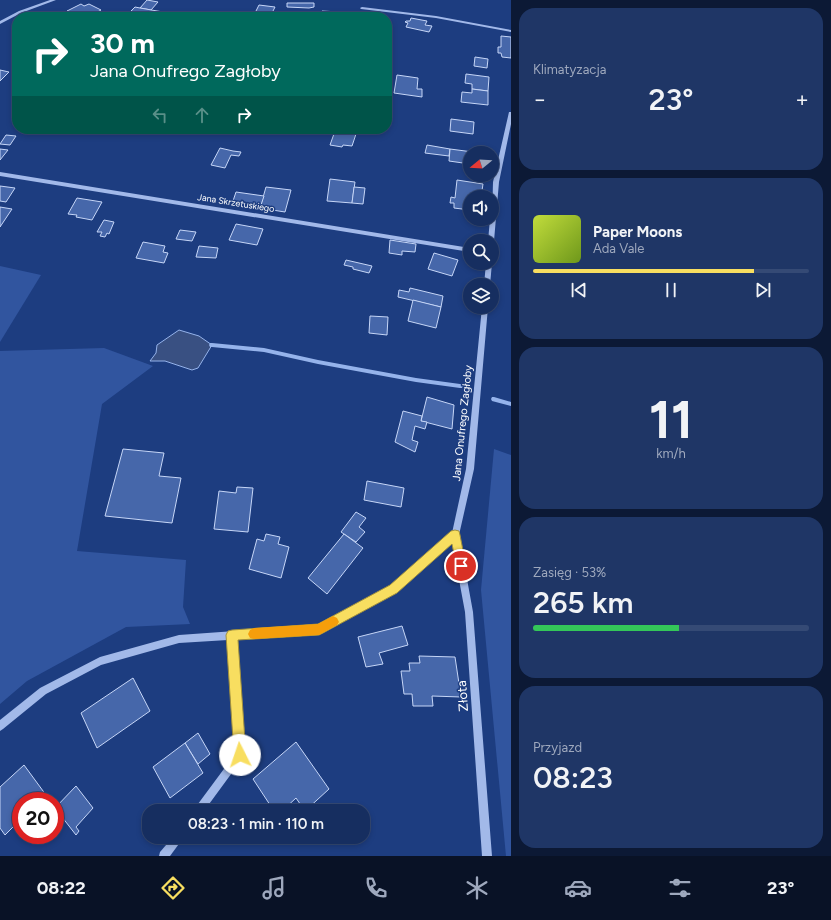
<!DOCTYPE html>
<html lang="pl">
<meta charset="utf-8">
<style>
body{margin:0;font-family:Figtree,sans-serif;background:#1f3666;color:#f1f3f6;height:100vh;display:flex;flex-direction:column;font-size:15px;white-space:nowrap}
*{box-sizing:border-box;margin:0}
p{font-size:13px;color:#9ea8bd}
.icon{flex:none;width:22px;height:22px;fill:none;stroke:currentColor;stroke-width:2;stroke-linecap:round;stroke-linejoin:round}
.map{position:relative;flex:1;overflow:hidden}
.panel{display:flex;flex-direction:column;gap:8px;padding:8px;background:#0c1935;width:320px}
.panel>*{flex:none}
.banner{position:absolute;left:12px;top:12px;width:380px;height:122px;border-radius:16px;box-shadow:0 2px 6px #0003,0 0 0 1px #354a75;background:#00695c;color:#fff;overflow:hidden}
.needle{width:26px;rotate:252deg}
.tools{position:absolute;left:463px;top:146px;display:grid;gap:8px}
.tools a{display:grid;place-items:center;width:36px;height:36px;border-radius:50%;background:#162e60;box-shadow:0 2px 6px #0003,0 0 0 1px #354a75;font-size:20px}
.speed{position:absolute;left:12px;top:792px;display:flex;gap:8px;font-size:20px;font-weight:700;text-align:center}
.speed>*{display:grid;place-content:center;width:52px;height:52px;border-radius:50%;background:#162e60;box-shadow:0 2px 6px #0003,0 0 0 1px #354a75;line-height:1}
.speed .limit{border:6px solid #d22;background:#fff;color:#111}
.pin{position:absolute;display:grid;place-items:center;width:34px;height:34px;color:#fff;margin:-17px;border:2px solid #fff;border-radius:50%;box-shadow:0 1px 4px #0007}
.me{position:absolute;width:44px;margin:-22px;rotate:356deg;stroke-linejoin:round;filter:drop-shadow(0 0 3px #0008)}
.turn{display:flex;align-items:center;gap:14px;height:84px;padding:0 12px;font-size:18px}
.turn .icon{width:52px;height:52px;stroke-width:2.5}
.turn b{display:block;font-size:28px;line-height:34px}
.lanes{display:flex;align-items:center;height:38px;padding:0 12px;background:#0003;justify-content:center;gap:20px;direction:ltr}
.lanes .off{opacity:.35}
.big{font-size:30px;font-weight:600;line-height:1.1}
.panel .tile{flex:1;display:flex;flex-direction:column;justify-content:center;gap:6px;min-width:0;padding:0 14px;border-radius:16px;background:#1f3666}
.panel .dial{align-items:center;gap:0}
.dial b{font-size:52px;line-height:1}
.song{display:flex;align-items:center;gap:12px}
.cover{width:48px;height:48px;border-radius:6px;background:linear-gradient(135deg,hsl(70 70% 55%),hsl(80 70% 35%))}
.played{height:4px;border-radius:2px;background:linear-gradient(90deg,#f8de60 80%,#354a75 80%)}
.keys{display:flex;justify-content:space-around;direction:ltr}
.heat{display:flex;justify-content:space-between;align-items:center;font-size:22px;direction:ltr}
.charge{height:6px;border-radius:3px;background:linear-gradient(90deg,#34c759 53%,#354a75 0)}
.trip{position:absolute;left:142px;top:804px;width:228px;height:40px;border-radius:16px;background:#162e60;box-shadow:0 2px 6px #0003,0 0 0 1px #354a75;font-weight:600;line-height:40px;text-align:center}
.tab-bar{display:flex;height:64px;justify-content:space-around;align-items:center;background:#091226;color:#9ea8bd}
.tab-bar .icon{width:28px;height:28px}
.tab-bar .on{color:#f8de60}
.tab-bar b{font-size:18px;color:#f1f3f6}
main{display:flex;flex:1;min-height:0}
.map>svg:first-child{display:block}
.green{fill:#31559f}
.water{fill:#395082;stroke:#95b3eb}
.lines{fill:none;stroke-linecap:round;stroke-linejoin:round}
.stream{fill:#95b3eb;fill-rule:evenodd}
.building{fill:#4667aa;stroke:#c6d6f7}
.minor{fill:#a2b9e9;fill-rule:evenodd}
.route{fill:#f8de60;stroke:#a1903e}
.slow{fill:#f59e0b}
.labels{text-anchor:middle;stroke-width:3;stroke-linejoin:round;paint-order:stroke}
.far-street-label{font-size:9px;fill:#fff;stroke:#1d3d80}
.street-label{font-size:11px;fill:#fff;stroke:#1d3d80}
.near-street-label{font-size:13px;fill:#fff;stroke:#1d3d80}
</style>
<main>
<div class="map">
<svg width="511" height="856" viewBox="0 0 511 856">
<rect width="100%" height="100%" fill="#1d3d80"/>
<!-- green -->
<g class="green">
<polygon points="0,266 41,275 0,342"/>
<polygon points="104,348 153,366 102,404 77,551 186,560 183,607 190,624 126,627 27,681 0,704 0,351"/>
<polygon points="494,449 511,455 511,856 506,856 481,590"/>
</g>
<!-- water -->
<polygon class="water" points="179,330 199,336 212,345 198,368 192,370 165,361 150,361 156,353 157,345"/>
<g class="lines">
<!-- stream -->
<g class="stream">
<polygon points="210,343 212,343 264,348 318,360 416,378 460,384 462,384 463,386 462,388 460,388 416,382 318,364 264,352 212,347 210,347 209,345"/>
<polygon points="492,397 494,397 511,402 511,406 492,401 491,399"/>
</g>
</g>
<!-- building -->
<g class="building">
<polygon points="147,0 158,2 151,10 140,8"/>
<polygon points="287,3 314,3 314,7 309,8 287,7"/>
<polygon points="81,4 84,6 89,4 101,10 92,15 87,12 78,16 67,11"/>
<polygon points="259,5 275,7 270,17 253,17"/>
<polygon points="135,7 140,8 163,12 159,17 131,11"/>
<polygon points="322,11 339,12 339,17 321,17"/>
<polygon points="411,18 427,21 425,25 432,26 429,32 406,27 408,23 405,22 406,21 410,21"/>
<polygon points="501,36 511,37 511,58 502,57 501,53 498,53 498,47 501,47"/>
<polygon points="475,57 488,59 487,68 474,66"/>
<polygon points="0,70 9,72 0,81"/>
<polygon points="466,74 489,77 488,91 472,89 472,84 465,83"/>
<polygon points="397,75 418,78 417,89 422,89 422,97 394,93"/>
<polygon points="472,89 488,91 488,105 461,102 462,92 472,93"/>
<polygon points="451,119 474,122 473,134 450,131"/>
<polygon points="335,131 356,134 352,146 343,145 342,147 330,145"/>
<polygon points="6,135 16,136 10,145 0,144"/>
<polygon points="427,145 450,149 449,156 425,153"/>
<polygon points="220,148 233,151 241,152 239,156 231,155 225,168 211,165"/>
<polygon points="0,149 8,150 0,160"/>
<polygon points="450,149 473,152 470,153 470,164 449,161"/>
<polygon points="330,179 355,182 352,203 327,201"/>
<polygon points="457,180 483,184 481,197 470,197 470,210 454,208 454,203 450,203 451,197 455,198"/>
<polygon points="0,186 15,188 6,202 0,201"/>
<polygon points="266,187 291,190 285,212 260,208"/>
<polygon points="354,187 365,188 363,204 352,203"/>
<polygon points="236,192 264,196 260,208 232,204"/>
<polygon points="77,198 102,202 92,220 76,217 77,215 68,214"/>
<polygon points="0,207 12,209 0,227"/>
<polygon points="104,220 114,222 109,234 107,233 105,237 100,236 102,232 97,232"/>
<polygon points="236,224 263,229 257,245 229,240"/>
<polygon points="180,230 196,232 192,241 176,239"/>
<polygon points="390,240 416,244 415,252 402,251 402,255 389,253"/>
<polygon points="143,242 165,246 163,252 168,253 164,263 136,258"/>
<polygon points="199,246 218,248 216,258 196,257"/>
<polygon points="434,253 458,260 452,276 428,269"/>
<polygon points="346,260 372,266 369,273 353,269 353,267 344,265"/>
<polygon points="410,288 443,296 441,307 398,297 399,290 409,292"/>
<polygon points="413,300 441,307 436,328 408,321"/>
<polygon points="370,316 388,317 387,335 369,333"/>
<polygon points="427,397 454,405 452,429 421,421"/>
<polygon points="403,411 422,416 421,421 427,422 425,429 415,426 412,440 418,442 415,452 395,442"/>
<polygon points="123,449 164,453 159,476 181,478 172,523 105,516"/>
<polygon points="367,481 404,488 401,507 364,500"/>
<polygon points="237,487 253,488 248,532 214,529 219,491 236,493"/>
<polygon points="356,512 366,518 359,527 365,532 356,542 341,532"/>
<polygon points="266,534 280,537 278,544 289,547 281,578 249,569 257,539 264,541"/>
<polygon points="344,534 363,548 327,594 308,578"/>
<polygon points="402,626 408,645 379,653 383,664 366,667 358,637"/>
<polygon points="419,656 455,657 461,697 432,696 433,706 413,706 412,694 404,694 401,671 410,671 409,663 420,663"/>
<polygon points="133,678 150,711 97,748 81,713"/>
<polygon points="198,733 210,754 198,764 185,743"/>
<polygon points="296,742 329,789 305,811 296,798 282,811 274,811 253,779"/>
<polygon points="185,743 203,773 170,798 153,767"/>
<polygon points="24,765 46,795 40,801 21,801 21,819 5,835 0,828 0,787"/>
<polygon points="76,786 93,808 76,827 79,831 76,835 55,808"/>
</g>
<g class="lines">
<!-- minor -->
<g class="minor">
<polygon points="50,0 56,0 21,13 0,24 0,21 19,11"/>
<polygon points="362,7 436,16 511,30 511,32 436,18 361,9 360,8"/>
<polygon points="509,112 511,112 511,124 499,182 494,241 492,243 492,241 488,241 490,219 492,219 493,182"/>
<polygon points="0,172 470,248 470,252 0,176"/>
<polygon points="486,263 492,263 490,285 484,285"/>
<polygon points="482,307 488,307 474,469 459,535 473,612 492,856 482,856 465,612 452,542 397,592 322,632 319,633 237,639 245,755 204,811 193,811 195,808 235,754 228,640 179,643 101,665 46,694 3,729 0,731 0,720 40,688 100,657 179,635 318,625 391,586 452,533 466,469"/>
<polygon points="173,837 184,837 170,856 159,856 160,852"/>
</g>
</g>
<!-- route -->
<polygon class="route" points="455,530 459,531 460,535 466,566 464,569 461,571 457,569 452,544 397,593 323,633 319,635 238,640 246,755 244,760 240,761 236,760 234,755 226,635 228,631 232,630 318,624 390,585 451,531"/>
<!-- slow -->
<polygon class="slow" points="333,616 337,618 339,622 337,625 319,635 254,639 250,638 248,634 250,630 254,628 318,624"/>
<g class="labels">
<!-- far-street labels -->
<g class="far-street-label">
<text transform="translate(236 203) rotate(9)" y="3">Jana Skrzetuskiego</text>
</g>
<!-- street labels -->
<g class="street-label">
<text transform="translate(462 423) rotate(-84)" y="4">Jana Onufrego Zagłoby</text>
</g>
<!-- near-street labels -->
<g class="near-street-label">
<text transform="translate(462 696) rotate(-94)" y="5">Złota</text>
</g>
</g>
</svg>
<div class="tools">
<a><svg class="needle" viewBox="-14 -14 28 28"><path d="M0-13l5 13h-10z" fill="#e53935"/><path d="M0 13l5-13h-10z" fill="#9ea8bd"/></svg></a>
<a><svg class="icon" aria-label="sound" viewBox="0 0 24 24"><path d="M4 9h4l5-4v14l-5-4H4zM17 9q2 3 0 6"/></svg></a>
<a><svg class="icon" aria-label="search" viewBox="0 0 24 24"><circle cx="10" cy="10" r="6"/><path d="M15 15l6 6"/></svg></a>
<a><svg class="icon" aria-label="layers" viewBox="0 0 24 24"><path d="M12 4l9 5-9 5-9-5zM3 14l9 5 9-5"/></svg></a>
</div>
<div class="speed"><div class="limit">20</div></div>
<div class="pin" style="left:461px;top:566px;background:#d93025"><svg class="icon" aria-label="arrive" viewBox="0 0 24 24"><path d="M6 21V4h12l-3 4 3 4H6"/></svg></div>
<svg class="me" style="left:240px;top:755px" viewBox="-20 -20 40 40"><circle r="19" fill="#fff"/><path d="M0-13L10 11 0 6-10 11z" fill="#f8de60"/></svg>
<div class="trip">08:23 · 1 min · 110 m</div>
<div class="banner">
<div class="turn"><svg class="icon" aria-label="right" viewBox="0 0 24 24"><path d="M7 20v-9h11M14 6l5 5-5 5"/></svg><div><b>30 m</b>Jana Onufrego Zagłoby</div></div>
<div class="lanes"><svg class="icon off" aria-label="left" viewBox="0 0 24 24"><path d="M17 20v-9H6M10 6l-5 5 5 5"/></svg><svg class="icon off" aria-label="ahead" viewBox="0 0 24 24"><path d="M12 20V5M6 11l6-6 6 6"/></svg><svg class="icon" aria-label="right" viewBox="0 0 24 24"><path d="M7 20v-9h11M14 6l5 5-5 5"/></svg></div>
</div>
</div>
<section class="panel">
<div class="tile"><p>Klimatyzacja</p>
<div class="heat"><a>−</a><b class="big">23°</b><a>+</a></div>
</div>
<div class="tile">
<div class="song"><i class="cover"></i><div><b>Paper Moons</b><p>Ada Vale</p></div></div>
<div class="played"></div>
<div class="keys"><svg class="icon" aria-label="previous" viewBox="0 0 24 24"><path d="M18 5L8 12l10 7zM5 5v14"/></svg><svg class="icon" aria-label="pause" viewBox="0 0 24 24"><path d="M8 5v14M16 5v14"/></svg><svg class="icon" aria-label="next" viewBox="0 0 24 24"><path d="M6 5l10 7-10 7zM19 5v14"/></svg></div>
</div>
<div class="tile dial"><b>11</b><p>km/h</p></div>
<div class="tile"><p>Zasięg · 53%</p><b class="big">265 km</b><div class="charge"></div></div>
<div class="tile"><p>Przyjazd</p><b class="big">08:23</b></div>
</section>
</main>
<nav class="tab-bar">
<b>08:22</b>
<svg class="icon on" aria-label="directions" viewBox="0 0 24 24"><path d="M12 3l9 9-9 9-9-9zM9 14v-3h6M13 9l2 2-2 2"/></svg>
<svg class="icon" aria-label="music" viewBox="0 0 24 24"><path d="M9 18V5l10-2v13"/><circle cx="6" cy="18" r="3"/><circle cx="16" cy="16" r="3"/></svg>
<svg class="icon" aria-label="phone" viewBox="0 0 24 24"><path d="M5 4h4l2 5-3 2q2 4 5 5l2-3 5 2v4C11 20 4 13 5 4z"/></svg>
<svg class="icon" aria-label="climate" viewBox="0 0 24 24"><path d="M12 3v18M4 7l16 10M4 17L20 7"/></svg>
<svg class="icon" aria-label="car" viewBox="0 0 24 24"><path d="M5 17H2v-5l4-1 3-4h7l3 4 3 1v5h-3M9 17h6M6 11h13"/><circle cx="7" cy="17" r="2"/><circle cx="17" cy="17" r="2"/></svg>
<svg class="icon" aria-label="filters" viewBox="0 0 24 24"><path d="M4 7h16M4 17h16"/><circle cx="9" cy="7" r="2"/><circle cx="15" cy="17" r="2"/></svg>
<b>23°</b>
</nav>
